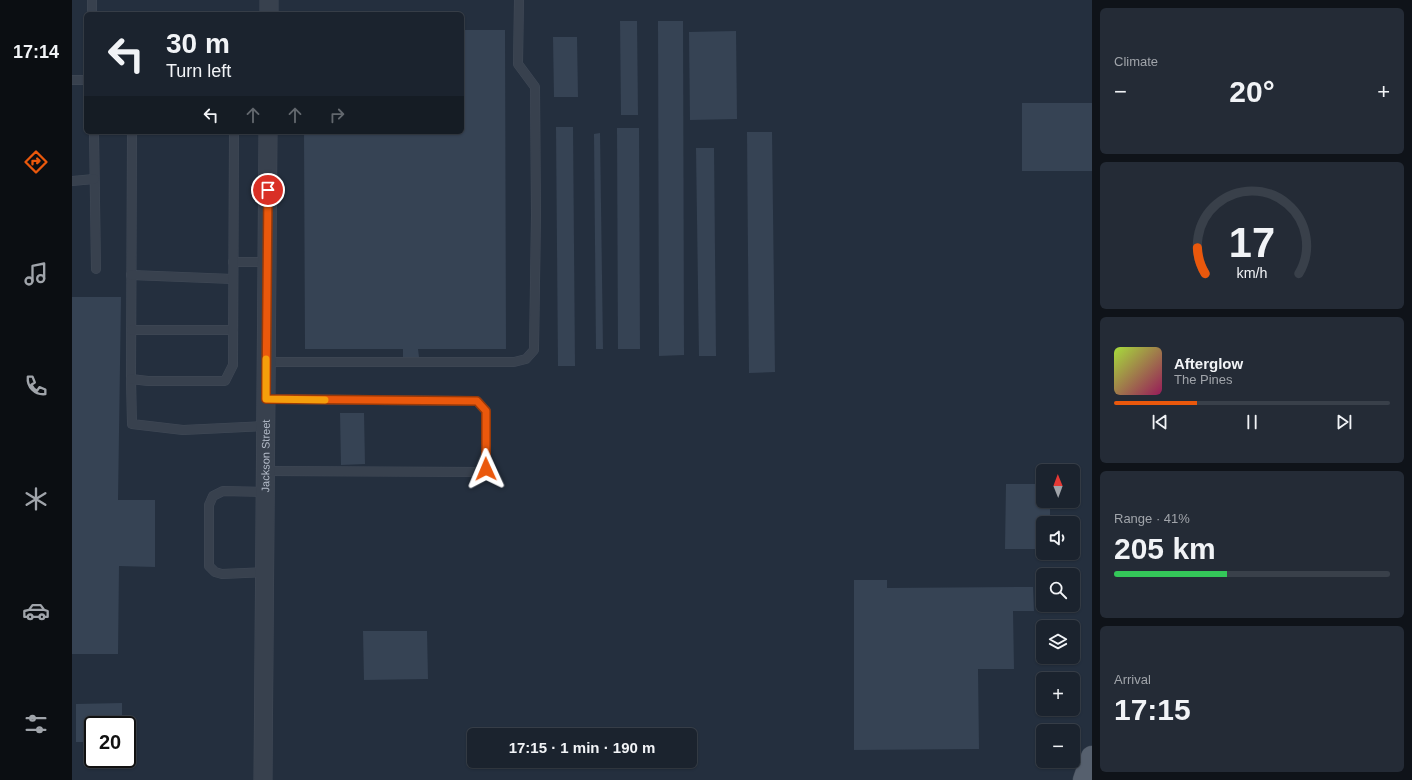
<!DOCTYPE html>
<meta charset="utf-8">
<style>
body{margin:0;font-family:Helvetica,sans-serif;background:#242b36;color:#f1f3f6;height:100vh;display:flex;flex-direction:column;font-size:15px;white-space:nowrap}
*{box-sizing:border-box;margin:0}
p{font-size:13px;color:#a0a4aa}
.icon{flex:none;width:22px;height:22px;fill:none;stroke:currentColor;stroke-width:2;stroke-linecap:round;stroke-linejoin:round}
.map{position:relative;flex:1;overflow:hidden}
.sheet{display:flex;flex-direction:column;gap:8px;padding:8px;background:#0f1319;width:320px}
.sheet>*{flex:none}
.hud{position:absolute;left:12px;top:12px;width:380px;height:122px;border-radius:6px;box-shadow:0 1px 3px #0004,0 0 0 1px #39404a;background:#1b232e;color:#f1f3f6;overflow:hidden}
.needle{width:26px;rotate:359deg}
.tools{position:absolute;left:964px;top:464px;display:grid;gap:8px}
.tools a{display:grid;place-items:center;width:44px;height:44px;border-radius:6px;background:#1b232e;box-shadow:0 1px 3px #0004,0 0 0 1px #39404a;font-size:20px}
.speed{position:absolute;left:12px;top:716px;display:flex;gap:8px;font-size:20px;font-weight:700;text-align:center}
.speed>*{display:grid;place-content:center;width:52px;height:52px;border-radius:50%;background:#1b232e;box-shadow:0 1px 3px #0004,0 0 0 1px #39404a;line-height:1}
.speed .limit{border:2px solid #111;border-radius:6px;background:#fff;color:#111}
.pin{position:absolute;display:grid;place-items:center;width:34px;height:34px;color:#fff;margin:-17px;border:2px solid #fff;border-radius:50%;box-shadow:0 1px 4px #0007}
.me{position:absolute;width:44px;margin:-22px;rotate:359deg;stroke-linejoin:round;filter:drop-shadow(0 0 3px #0008)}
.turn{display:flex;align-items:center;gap:14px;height:84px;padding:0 16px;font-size:18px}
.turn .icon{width:52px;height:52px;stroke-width:2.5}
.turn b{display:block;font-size:28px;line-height:34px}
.lanes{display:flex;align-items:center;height:38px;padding:0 16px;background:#0003;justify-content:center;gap:20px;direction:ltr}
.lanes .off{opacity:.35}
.big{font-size:30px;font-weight:700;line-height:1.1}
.sheet .card{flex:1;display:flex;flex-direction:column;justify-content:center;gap:6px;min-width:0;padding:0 14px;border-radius:6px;background:#242b36}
.sheet .dial{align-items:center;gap:0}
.dial svg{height:104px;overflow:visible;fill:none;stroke:#39404a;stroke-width:7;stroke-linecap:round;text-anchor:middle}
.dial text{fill:#f1f3f6;stroke:none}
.song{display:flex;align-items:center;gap:12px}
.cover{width:48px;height:48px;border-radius:6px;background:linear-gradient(135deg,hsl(80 70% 55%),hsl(330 70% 35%))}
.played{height:4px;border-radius:2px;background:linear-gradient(90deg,#ea580c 30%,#39404a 30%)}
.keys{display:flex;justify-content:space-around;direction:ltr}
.heat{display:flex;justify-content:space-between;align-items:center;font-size:22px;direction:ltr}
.charge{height:6px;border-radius:3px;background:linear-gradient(90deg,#34c759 41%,#39404a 0)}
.trip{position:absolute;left:395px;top:728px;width:230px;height:40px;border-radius:6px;background:#1b232e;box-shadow:0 1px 3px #0004,0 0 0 1px #39404a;font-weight:700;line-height:40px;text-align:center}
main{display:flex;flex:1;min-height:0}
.dock{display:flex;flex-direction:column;width:72px;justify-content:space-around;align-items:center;background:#0b0e12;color:#a0a4aa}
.dock .icon{width:28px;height:28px}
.dock .active{color:#ea580c}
.dock b{font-size:18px;color:#f1f3f6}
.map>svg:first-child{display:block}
.building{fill:#364354}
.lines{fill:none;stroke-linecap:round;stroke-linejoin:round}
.lane-casing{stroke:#414a57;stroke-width:10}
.street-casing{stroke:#414a57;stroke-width:19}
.primary-casing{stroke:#414a57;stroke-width:23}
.lane{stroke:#38414e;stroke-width:9}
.street{stroke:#38414e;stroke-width:18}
.primary{stroke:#56606e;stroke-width:22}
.route-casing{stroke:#983908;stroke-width:10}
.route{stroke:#ea580c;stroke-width:7}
.slow{stroke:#f59e0b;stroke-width:7}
.labels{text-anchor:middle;stroke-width:4;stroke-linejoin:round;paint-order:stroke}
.street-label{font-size:11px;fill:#b4bcc9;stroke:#1d2633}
</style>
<main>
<nav class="dock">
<b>17:14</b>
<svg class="icon active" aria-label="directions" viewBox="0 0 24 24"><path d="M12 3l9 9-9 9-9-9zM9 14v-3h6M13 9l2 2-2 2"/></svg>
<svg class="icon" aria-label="music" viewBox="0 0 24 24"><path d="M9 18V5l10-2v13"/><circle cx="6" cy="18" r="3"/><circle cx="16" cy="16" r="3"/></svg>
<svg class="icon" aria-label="phone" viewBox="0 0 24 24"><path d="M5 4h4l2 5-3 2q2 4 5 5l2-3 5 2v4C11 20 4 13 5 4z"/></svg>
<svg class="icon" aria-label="climate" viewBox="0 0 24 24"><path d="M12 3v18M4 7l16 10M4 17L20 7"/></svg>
<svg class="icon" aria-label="car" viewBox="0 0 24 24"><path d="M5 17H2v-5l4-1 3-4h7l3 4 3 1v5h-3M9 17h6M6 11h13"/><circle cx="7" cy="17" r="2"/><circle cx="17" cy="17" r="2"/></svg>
<svg class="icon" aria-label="filters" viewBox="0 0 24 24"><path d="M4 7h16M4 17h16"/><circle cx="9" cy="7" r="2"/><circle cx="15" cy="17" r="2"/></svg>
</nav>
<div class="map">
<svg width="1020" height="780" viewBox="0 0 1020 780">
<rect width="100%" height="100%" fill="#242f3e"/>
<!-- building -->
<g class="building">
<polygon points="548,21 565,21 566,115 549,115"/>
<polygon points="586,21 611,21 612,355 587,356"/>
<polygon points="390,30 433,30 434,349 346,349 347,357 331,357 331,349 233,349 232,132 390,132"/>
<polygon points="664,31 665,119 618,120 617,32"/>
<polygon points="481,37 505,37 506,97 482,97"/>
<rect x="950" y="103" width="70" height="68"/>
<polygon points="484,127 501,127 503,366 486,366"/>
<polygon points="545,128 567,128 568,349 546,349"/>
<polygon points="675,132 700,132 703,372 677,373"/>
<polygon points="528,133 531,349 524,349 522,134"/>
<polygon points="624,148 642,148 644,356 627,356"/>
<polygon points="0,297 49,297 46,500 83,500 83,567 47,566 46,654 0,654"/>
<polygon points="268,413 292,413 293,464 269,465"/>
<polygon points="934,484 971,484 971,501 978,501 978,523 971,523 971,549 933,549"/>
<polygon points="782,580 815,580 815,588 961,587 962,611 941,611 942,669 906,669 907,749 782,750"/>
<polygon points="291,631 355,631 356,679 292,680"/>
<polygon points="50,703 50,725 21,725 21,742 4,742 4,704"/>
</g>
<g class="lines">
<defs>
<g id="lane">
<polyline points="20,14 20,0"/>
<polyline points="0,80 14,80"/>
<polyline points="22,132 24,269"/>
<polyline points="60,132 59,379 60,424 111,430 194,426"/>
<polyline points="0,181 22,179"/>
<polyline points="161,262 195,262"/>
<polyline points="59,275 161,279"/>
<polyline points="59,330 161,330"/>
<polyline points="194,362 442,362 454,359 462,350 464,215 463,87 446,64 447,0"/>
<polyline points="59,379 76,381 153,381 161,365 162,132"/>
<polyline points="194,471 409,472 414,469 414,411 405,401 194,399"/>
<polyline points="193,572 150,574 143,572 137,566 137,505 141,496 151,491 193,492"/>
</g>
<g id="street">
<polyline points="197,14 197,0"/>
<path id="s1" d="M 191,780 L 196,132"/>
</g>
<polyline id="primary" points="1012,780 1020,757"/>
</defs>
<!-- lane casing -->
<use href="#lane" class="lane-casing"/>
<!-- street casing -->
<use href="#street" class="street-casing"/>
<!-- primary casing -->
<use href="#primary" class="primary-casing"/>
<!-- lane -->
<use href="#lane" class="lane"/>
<!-- street -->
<use href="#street" class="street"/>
<!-- primary -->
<use href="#primary" class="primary"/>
</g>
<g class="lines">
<defs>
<polyline id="route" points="196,190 194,399 405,401 414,411 414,469"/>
</defs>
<!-- route casing -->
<use href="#route" class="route-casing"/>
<!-- route -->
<use href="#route" class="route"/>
<!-- slow -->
<polyline class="slow" points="194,359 194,399 253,400"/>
</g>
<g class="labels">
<!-- street labels -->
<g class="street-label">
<text dy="4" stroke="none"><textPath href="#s1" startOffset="324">Jackson Street</textPath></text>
</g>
</g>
</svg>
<div class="tools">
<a><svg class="needle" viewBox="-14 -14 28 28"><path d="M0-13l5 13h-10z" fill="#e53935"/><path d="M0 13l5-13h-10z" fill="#a0a4aa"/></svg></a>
<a><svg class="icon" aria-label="sound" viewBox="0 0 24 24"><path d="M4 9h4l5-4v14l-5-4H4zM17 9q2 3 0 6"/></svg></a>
<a><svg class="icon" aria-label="search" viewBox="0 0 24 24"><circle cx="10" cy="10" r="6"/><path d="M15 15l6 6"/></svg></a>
<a><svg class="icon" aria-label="layers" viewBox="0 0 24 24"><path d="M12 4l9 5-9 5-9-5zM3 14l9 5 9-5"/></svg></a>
<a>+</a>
<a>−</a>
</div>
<div class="speed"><div class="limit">20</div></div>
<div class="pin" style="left:196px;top:190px;background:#d93025"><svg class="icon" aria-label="arrive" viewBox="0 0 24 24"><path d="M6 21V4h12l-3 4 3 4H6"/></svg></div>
<svg class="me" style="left:414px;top:469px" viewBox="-20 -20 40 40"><path d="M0-17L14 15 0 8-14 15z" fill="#ea580c" stroke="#fff" stroke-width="4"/></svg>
<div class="trip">17:15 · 1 min · 190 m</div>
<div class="hud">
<div class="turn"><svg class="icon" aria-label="left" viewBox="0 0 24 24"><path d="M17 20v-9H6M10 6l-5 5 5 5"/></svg><div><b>30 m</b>Turn left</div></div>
<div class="lanes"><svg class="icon" aria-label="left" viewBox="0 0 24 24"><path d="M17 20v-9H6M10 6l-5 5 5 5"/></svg><svg class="icon off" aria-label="ahead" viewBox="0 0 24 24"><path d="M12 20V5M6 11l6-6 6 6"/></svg><svg class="icon off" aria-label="ahead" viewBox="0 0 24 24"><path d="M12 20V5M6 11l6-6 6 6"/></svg><svg class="icon off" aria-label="right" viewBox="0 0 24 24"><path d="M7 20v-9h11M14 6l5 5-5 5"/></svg></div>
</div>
</div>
<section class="sheet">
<div class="card"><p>Climate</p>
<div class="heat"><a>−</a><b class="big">20°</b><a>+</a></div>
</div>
<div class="card dial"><svg viewBox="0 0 100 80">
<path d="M14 69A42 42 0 1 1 86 69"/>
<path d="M14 69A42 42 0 0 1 8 49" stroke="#ea580c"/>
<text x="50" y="56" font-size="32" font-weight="700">17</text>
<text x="50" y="72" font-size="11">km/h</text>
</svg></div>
<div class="card">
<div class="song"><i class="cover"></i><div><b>Afterglow</b><p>The Pines</p></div></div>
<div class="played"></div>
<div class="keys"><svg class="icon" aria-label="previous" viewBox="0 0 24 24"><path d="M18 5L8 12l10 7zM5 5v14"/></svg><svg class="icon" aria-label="pause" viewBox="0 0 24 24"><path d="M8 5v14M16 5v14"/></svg><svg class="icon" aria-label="next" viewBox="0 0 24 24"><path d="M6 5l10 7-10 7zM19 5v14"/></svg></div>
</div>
<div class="card"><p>Range · 41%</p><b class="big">205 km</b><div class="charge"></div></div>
<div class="card"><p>Arrival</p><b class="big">17:15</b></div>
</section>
</main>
